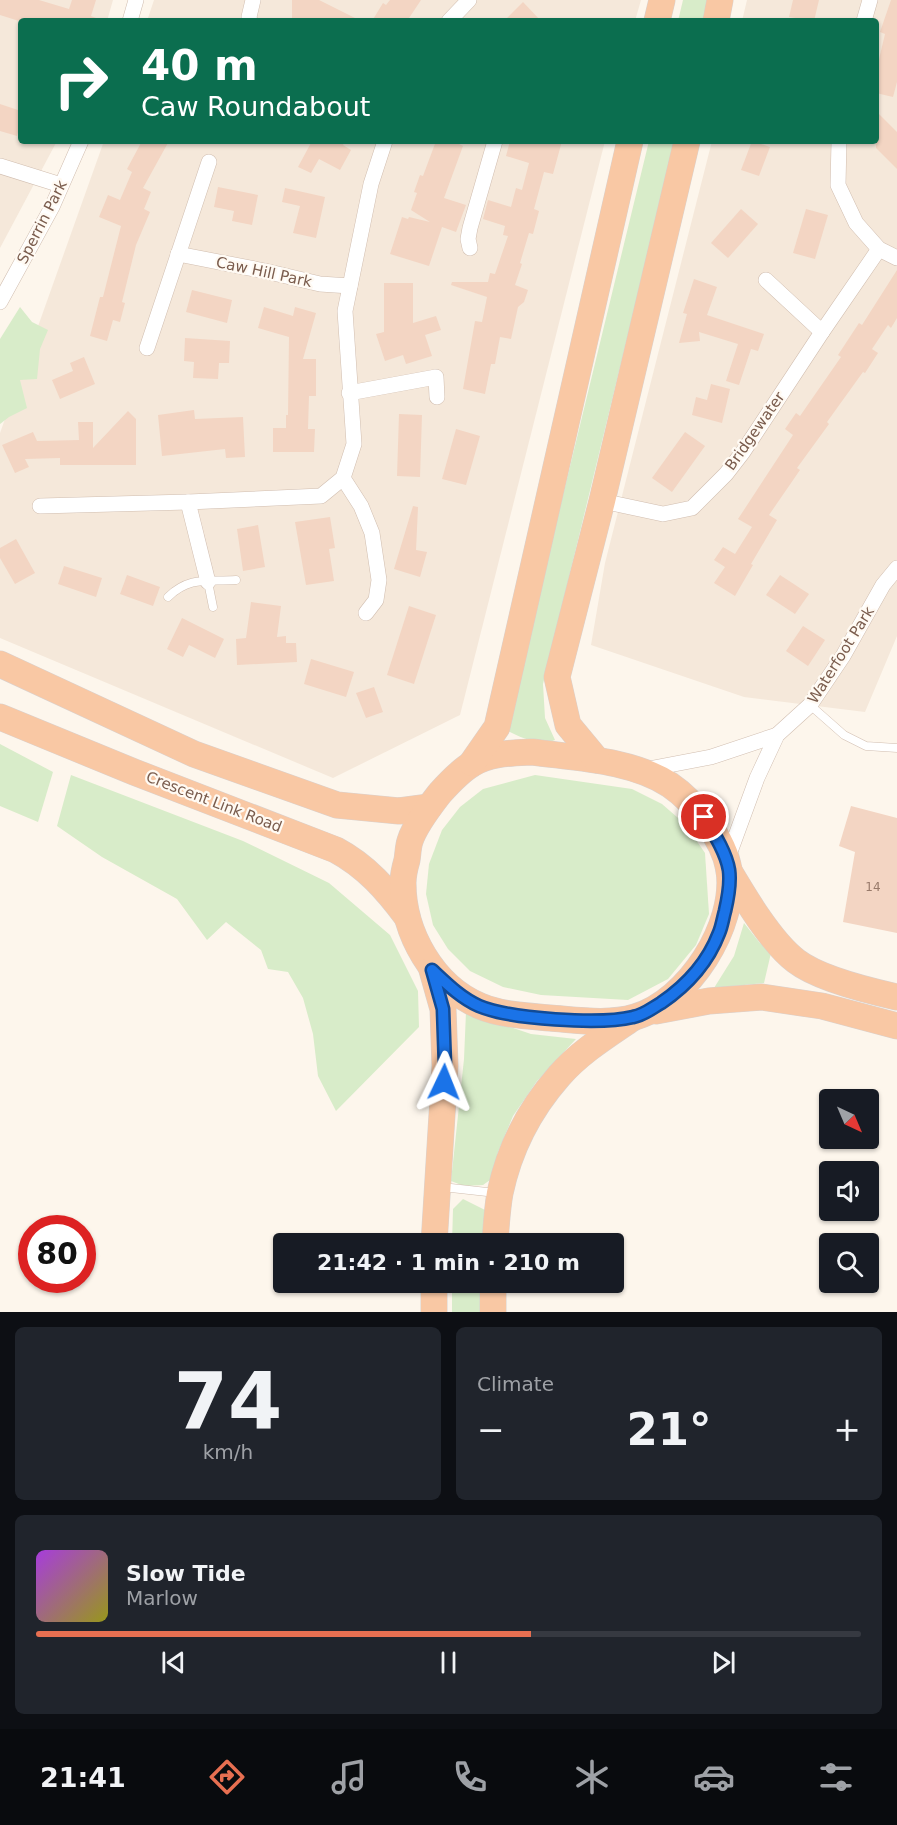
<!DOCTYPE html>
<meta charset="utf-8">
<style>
body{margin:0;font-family:"DejaVu Sans",sans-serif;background:#20242c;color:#f1f3f6;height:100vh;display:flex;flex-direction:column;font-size:22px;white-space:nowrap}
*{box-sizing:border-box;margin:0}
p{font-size:20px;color:#9ea1a6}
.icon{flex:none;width:33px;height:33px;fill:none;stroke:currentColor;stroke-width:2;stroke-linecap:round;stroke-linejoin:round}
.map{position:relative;height:1312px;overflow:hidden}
.details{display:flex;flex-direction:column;gap:15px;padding:15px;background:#0d0f14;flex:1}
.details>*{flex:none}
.guide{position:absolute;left:18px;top:18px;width:861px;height:126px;border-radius:6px;box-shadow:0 2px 4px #0004;background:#0b6e4f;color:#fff;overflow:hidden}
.needle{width:39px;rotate:136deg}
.fabs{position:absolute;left:819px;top:1089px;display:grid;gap:12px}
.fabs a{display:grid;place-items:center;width:60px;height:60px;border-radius:6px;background:#171b24;box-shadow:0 2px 4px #0004;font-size:30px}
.speed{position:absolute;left:18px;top:1215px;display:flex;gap:12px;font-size:30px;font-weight:700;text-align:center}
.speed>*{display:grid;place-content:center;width:78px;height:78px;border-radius:50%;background:#171b24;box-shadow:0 2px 4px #0004;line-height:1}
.speed .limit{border:9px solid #d22;background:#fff;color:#111}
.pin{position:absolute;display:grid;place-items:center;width:51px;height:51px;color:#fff;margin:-26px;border:3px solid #fff;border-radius:50%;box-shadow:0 2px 6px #0007}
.me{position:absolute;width:66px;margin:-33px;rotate:2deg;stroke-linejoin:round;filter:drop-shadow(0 0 4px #0008)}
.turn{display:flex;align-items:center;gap:21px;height:126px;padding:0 24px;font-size:27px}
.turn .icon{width:78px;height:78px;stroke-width:2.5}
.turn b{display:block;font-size:42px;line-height:51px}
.big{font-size:45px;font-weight:600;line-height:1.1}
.details .tile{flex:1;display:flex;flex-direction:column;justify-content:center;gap:9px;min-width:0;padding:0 21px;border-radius:9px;background:#20242c}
.details .dial{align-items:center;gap:0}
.dial b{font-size:78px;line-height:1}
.song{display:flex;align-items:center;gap:18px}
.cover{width:72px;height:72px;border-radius:9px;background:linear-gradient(135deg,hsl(280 70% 55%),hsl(60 70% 35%))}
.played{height:6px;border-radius:3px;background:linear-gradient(90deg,#e76f51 60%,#363941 60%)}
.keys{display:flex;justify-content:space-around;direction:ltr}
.heat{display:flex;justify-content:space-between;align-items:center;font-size:33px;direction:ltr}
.details .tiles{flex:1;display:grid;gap:15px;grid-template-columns:1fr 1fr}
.tile:last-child{grid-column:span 2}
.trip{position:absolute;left:273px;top:1233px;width:351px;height:60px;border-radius:6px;background:#171b24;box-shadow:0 2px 4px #0004;font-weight:600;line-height:60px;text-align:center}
.tabs{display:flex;height:96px;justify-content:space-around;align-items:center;background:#090b0e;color:#9ea1a6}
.tabs .icon{width:42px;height:42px}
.tabs .on{color:#e76f51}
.tabs b{font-size:27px;color:#f1f3f6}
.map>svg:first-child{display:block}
.residential{fill:#f5e8da}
.green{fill:#d8ecc9}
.building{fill:#f3d5c3}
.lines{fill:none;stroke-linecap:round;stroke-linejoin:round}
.service-casing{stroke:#d1beb0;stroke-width:9}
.minor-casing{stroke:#d1beb0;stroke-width:16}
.trunk-casing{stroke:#dad1cd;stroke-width:27}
.service{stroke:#fff;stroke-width:8}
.minor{stroke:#fff;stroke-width:15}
.trunk{stroke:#f9c8a4;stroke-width:26}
.route-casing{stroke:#114b97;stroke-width:15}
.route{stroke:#1a73e8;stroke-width:10}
.labels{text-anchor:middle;stroke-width:4.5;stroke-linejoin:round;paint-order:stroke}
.number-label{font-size:12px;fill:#987a6a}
.street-label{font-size:15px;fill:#7a5c4d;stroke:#fffaf3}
</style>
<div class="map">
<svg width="897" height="1312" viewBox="0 0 897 1312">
<rect width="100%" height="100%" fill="#fdf6ec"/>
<!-- residential -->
<g class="residential">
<polygon points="0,0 113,0 107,21 21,21 21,141 57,141 0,248"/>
<polygon points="154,0 641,0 635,21 147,21"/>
<polygon points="747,0 897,0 897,636 865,712 744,697 591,645 605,563 712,141 876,141 876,21 742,21"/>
<polygon points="104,141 605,141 460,715 333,778 0,638 0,433"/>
</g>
<!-- green -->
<g class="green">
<polygon points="683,0 709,0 704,21 678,21"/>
<path d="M 649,141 L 675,141 L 543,684 L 545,718 L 555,740 C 540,746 520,738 506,730 Z"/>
<polygon points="20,307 32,322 48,330 40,349 37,379 20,380 27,408 9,417 0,424 0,339"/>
<polygon points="0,744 53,772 38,822 0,806"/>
<polygon points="71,775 243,841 329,883 390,935 418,991 419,1027 336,1111 318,1076 313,1034 303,998 288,972 268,969 261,950 226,922 207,940 177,899 102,857 57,826"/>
<polygon points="535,775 632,789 662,804 685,824 705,853 709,914 696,945 668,979 628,1000 541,995 503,987 470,971 448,949 433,925 426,894 429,864 442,830 460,807 483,789"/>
<polygon points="744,923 759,942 771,953 764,983 714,988 734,956"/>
<polygon points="466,1012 531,1034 576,1039 537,1081 513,1116 498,1152 490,1180 483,1185 464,1186 451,1181 464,1059"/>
<polygon points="463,1199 485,1210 483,1243 452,1244 453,1209"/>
<polygon points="452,1283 483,1283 486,1312 452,1312"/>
</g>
<!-- building -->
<g class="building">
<polygon points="0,0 39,0 69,9 72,0 96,0 91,16 96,18 96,21 19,21 0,15"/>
<polygon points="292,0 319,0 361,21 292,21"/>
<polygon points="390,0 421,0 409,18 414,21 372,21 383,3 386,5"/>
<polygon points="793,0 819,0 814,21 789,17"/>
<polygon points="891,0 897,0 897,82 893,97 876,93 876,72 885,34 880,32"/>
<polygon points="523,2 541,21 504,21"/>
<polygon points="0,104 21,111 21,122 17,136 0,131"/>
<polygon points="876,111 897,132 897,169 876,148"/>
<polygon points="142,141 169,141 143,188 151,192 144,209 150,212 136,245 122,302 125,303 120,322 113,320 107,341 90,336 100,297 103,297 121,226 99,217 108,195 120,200 132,172 127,169"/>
<polygon points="312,141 345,141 343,145 351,150 340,170 319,159 311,173 298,167"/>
<polygon points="436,141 460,141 459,144 463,146 444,198 466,205 456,232 442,227 429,266 390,254 402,217 408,219 409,217 430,222 411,210 417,193 414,192 420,175 423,176"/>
<polygon points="510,141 562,141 553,174 544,172 534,209 539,211 533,234 529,233 520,263 522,264 515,285 528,290 524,302 518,307 511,339 500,337 495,364 491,364 485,394 463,389 475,321 482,322 487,297 451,285 452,282 488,282 490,273 495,274 508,236 503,235 505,226 483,219 488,200 511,207 516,188 522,190 529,163 506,156"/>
<polygon points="752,141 770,147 759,176 741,170"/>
<polygon points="218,187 258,195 252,225 232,221 234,211 214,207"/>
<polygon points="285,188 325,197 316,238 293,233 300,206 282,202"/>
<polygon points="741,209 758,224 728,258 711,243"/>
<polygon points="806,209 828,215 815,259 793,253"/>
<polygon points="897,270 897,318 891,328 888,325 872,349 878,353 865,373 863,372 827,422 829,424 797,468 800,470 769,515 777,520 751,564 753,565 735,596 714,583 725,567 714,560 723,547 735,554 752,527 738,519 793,435 785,429 796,413 800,416 841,357 838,355 859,323 862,325"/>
<polygon points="694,279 717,287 707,315 764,334 758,351 751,349 739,385 726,381 738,344 699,332 700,341 679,343 687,314 683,313"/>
<polygon points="384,283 413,283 413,323 436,316 441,330 425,335 432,356 406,364 403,355 385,361 376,334 384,332"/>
<polygon points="192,290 232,300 227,323 186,312"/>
<polygon points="264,307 293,316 295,307 316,313 303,359 316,359 316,396 309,396 308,429 315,429 314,452 273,452 273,428 286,428 286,415 288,415 289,337 258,328"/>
<polygon points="185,338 230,341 229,363 219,363 218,379 193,378 194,362 184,361"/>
<polygon points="84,357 95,384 60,399 52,380 73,371 70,363"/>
<polygon points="711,384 730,389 722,423 692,415 696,397 707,400"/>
<polygon points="194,410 195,419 243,417 245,457 226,458 225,449 162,456 158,415"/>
<polygon points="128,411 136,419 136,465 60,465 60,458 25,459 29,467 15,473 2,445 33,432 37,441 79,440 78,422 93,422 93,448"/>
<polygon points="399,414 422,415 420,477 397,476"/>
<polygon points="456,429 480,436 466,485 442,479"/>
<polygon points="685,432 705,446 672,492 652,478"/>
<polygon points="413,506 418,507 416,550 427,552 420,577 394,569"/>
<polygon points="330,517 335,548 329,549 334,581 306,585 295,522"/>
<polygon points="258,525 265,567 243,571 237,529"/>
<polygon points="16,539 35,573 15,584 0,558 0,548"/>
<polygon points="64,566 102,578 96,597 58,584"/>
<polygon points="127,575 160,587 153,606 120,594"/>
<polygon points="780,575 809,594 795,614 766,595"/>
<polygon points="251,602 281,606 277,637 286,636 286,643 296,643 297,662 237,665 236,639 246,638"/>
<polygon points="409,606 436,615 414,684 387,675"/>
<polygon points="182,618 224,639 215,658 189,645 183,657 167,649"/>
<polygon points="803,626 825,640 808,666 786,651"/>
<polygon points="311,659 354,672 346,697 304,684"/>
<polygon points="374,687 383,712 366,718 356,693"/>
<polygon points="851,806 897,818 897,933 843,922 855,852 839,846"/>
</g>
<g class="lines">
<defs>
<g id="service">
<polyline points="208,582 213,607"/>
<path d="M 168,597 C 190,576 207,582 236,580"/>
<polyline points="810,705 844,735 866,746 897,748"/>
<polyline points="442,1187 496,1193"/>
</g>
<g id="minor">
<polyline points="130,21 136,0"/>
<polyline points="250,21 249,17 253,0"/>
<polyline points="449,21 469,0"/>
<polyline points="864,21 870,0"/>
<polyline points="839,141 838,185 856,223 879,249 897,258"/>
<polyline points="0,166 61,185"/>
<polyline points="470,248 468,239 470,228 495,141"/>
<polyline points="178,254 265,271 320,284 350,286"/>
<polyline points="766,280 822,332"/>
<polyline points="0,302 52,207 81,141"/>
<polyline points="147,348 209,162"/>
<polyline points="349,393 436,377 437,397"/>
<polyline points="343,478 361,506 372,533 379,580 376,600 366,613"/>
<polyline points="602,501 663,514 692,508 726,474 743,452 822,332 879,249"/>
<polyline points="188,502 208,582"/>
<polyline points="40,506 188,502 321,496 343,478 354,444 345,311 371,184 385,141"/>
<polyline points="643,770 711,757 777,735"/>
<polyline points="727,860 757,778 777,735 810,705 843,656 883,585 897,568"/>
</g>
<g id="trunk">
<polyline points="657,21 662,0"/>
<polyline points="716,21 720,0"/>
<polyline points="0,664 194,754 337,805 399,811 429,807"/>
<path d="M 0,717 L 134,772 L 336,850 C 366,866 387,890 407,917"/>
<path d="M 532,752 C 576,758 632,760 670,785 C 695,802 724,839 729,870 C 737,925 689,1001 635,1017 C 609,1025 577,1020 550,1018 C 527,1016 501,1015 480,1006 C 433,986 403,933 403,883 C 403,876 405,867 407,860 C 408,854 408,847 410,841 C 415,825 430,806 440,793 C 449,783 460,771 472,764 C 489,753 512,753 532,752 Z"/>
<polyline points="597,760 568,725 557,677 602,501 687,141"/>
<polyline points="472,763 497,727 630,141"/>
<path d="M 729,871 C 745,898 771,942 796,961 C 818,978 870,991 897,997"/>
<polyline points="432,970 443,1009 445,1066 434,1244"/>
<polyline points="656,1011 709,1001 762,997 822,1006 897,1026"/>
<path d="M 495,1244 C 496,1227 497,1210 500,1193 C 509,1150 530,1109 559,1076 C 579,1053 606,1036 631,1019"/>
<polyline points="434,1282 434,1312"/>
<polyline points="493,1282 493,1312"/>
</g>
</defs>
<!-- service casing -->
<use href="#service" class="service-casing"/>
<!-- minor casing -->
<use href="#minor" class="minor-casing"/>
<!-- trunk casing -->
<use href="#trunk" class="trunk-casing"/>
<!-- service -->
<use href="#service" class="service"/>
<!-- minor -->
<use href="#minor" class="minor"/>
<!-- trunk -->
<use href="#trunk" class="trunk"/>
</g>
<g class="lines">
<defs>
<path id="route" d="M 444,1082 L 445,1066 L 443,1009 L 432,970 C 447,984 461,998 479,1006 C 510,1019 600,1025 633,1017 C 644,1015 652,1008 661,1003 C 686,986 708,962 719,933 C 722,926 723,918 725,911 C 728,898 731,884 729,870 C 726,852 713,832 704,817"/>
</defs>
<!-- route casing -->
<use href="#route" class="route-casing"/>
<!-- route -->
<use href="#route" class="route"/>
</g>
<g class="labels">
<!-- number labels -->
<g class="number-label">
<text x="873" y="891">14</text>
</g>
<!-- street labels -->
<g class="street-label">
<text transform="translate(42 222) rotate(-63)" y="5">Sperrin Park</text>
<text transform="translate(264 272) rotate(12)" y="5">Caw Hill Park</text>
<text transform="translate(755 431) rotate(-55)" y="5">Bridgewater</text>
<text transform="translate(841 655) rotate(-58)" y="5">Waterfoot Park</text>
<text transform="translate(214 802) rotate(21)" y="5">Crescent Link Road</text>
</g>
</g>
</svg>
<div class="fabs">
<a><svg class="needle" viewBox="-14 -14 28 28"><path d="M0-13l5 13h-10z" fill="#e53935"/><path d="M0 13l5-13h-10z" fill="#9ea1a6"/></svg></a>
<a><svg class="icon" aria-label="sound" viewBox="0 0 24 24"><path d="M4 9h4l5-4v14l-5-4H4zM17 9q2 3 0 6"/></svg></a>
<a><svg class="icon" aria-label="search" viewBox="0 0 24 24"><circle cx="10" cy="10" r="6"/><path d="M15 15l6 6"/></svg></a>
</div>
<div class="speed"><div class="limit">80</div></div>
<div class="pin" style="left:704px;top:817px;background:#d93025"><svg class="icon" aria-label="arrive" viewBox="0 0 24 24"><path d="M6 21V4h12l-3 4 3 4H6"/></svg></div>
<svg class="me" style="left:444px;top:1082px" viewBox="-20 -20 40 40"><path d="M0-17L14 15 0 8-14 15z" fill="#1a73e8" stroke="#fff" stroke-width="4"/></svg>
<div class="trip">21:42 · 1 min · 210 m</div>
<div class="guide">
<div class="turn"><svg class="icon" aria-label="right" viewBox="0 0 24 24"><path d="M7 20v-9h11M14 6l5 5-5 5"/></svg><div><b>40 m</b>Caw Roundabout</div></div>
</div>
</div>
<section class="details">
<div class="tiles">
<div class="tile dial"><b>74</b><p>km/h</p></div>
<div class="tile"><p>Climate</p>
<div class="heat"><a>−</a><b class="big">21°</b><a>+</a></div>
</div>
<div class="tile">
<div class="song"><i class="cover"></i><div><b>Slow Tide</b><p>Marlow</p></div></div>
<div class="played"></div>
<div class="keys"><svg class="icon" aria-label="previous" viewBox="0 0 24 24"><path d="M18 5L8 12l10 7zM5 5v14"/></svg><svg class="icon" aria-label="pause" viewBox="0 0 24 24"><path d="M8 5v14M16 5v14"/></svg><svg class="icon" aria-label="next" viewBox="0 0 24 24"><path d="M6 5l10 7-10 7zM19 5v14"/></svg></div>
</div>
</div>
</section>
<nav class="tabs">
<b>21:41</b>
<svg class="icon on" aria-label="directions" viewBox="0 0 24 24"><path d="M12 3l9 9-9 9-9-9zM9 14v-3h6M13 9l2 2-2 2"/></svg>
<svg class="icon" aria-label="music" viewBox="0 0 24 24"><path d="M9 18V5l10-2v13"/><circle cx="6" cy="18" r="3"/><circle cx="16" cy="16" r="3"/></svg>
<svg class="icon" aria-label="phone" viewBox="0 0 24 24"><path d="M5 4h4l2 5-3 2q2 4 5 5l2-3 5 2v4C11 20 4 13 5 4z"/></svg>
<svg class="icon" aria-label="climate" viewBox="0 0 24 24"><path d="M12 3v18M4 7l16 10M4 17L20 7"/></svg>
<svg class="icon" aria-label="car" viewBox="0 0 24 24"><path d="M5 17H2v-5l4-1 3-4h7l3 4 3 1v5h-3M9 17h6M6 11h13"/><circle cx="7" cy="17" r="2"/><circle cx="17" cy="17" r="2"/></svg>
<svg class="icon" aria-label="filters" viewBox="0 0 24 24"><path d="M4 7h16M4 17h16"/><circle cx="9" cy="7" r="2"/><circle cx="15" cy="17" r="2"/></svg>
</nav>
